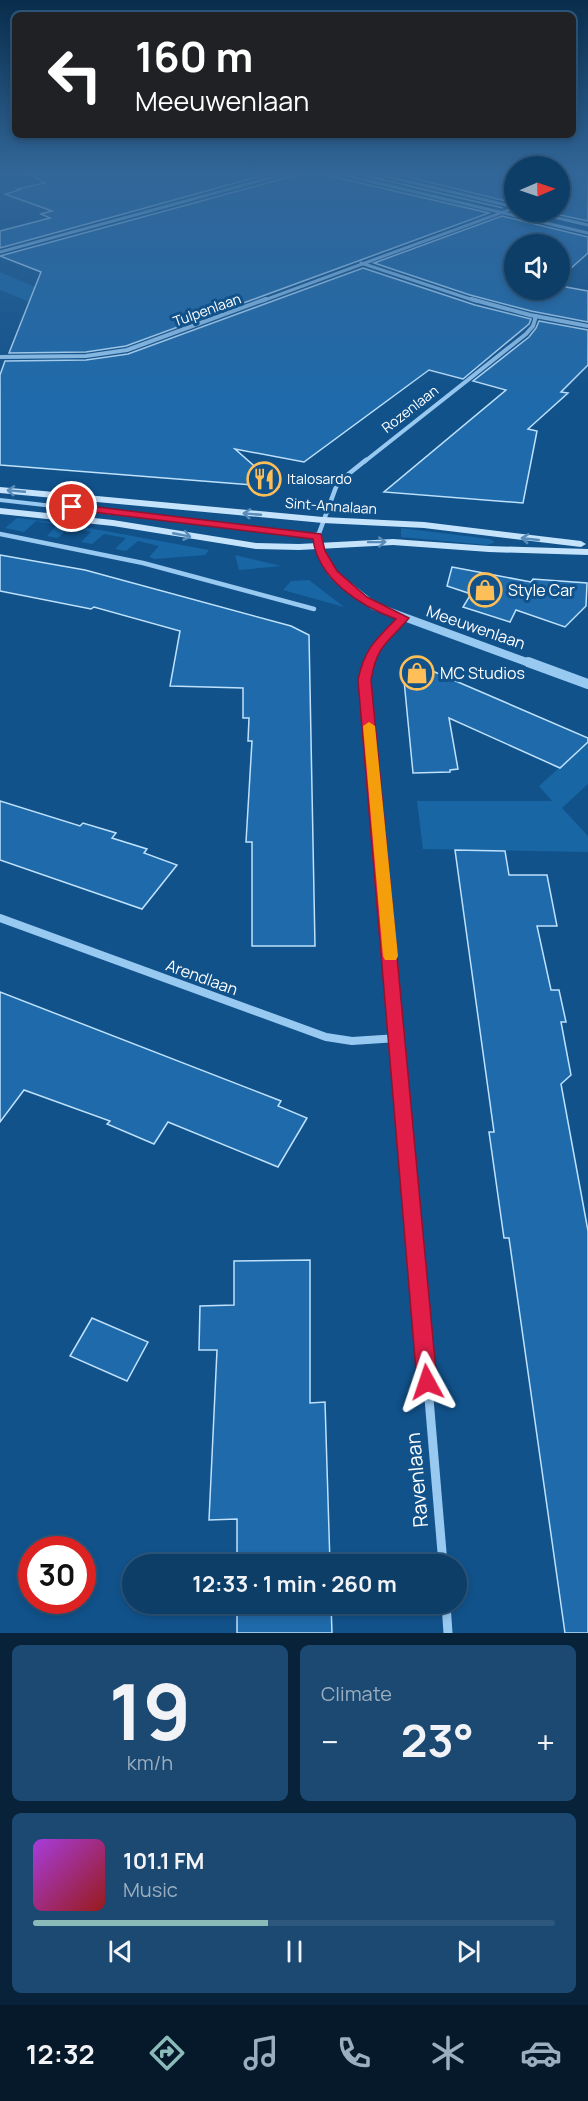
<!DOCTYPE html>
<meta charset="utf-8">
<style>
body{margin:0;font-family:Manrope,sans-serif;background:#1b4971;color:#f1f3f6;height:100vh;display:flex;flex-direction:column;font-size:22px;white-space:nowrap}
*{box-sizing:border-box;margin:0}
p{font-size:20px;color:#9aaec0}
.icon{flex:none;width:33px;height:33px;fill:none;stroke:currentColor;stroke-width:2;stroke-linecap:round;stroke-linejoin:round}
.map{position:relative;height:1633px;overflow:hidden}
.side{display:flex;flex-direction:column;gap:12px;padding:12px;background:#072239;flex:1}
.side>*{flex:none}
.banner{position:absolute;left:12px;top:12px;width:564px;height:126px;border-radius:9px;box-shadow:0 3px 9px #0003,0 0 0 2px #2d577c;background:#202124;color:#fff;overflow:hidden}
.needle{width:39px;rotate:88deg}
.buttons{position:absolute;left:504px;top:156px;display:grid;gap:12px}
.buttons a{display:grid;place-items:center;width:66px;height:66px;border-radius:50%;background:#0d3e68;box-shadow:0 3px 9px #0003,0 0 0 2px #2d577c;font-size:30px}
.speed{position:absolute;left:18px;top:1536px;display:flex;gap:12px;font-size:30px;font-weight:700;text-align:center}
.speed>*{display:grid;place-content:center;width:78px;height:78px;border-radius:50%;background:#0d3e68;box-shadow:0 3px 9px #0003,0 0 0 2px #2d577c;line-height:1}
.speed .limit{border:9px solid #d22;background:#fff;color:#111}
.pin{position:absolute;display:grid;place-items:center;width:51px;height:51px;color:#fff;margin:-26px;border:3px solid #fff;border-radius:50%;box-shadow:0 2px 6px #0007}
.me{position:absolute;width:66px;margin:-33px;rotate:355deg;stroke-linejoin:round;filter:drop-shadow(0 0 4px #0008)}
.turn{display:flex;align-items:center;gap:21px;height:126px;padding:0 24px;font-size:27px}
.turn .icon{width:78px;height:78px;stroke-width:2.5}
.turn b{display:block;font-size:42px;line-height:51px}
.big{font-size:45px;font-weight:700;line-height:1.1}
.side .widget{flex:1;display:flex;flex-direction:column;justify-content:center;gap:9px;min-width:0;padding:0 21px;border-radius:9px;background:#1b4971}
.side .dial{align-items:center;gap:0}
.dial b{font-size:78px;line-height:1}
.song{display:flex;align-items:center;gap:18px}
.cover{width:72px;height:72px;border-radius:9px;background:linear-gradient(135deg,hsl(280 70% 55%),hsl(0 70% 35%))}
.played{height:6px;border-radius:3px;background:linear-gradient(90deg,#8bbbb9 45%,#2d577c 45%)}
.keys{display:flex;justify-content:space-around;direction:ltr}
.heat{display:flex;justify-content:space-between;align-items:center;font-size:33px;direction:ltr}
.side .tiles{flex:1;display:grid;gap:12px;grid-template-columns:1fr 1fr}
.widget:last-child{grid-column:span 2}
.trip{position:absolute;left:122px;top:1554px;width:345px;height:60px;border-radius:30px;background:#0d3e68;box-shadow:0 3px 9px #0003,0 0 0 2px #2d577c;font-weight:700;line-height:60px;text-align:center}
.dock{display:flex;height:96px;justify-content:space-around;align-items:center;background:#05192a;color:#9aaec0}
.dock .icon{width:42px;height:42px}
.dock .on{color:#8bbbb9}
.dock b{font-size:27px;color:#f1f3f6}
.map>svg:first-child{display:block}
.green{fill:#1966a5}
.building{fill:#1f6aaa;stroke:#bee1fd;stroke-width:1.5}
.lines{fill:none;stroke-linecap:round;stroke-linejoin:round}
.service{stroke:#98c9f1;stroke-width:4}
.minor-far5{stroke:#98c9f1;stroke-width:3}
.minor-far4{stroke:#98c9f1;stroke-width:4}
.minor-far3{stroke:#98c9f1;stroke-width:4.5}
.minor-far2{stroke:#98c9f1;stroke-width:6}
.minor-far1{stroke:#98c9f1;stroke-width:8}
.minor{stroke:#98c9f1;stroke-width:9}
.tertiary-far1{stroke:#98c9f1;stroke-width:8}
.tertiary{stroke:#98c9f1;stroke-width:10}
.secondary{fill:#c6e3fc;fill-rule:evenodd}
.oneway{stroke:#598cb8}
.route{fill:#e11d48;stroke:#92132f;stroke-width:1.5}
.slow{fill:#f59e0b}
.labels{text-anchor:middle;stroke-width:6;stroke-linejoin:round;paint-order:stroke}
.far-street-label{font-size:14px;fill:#fff;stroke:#11528b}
.far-poi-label{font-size:14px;fill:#fff;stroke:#11528b;text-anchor:start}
.poi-label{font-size:16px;fill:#fff;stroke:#11528b;text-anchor:start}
.street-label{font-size:16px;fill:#fff;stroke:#11528b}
.near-street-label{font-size:20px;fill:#fff;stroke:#11528b}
</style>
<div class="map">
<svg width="588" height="1633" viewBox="0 0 588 1633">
<rect width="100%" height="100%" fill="#11528b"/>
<!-- green -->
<g class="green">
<polygon points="354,172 464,198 466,200 459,200 347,173"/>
<polygon points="0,272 61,298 37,305 0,290"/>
<polygon points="17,518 67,524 209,550 205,555 155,559 149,557 159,546 138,541 126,551 115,549 126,538 104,534 92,544 81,542 91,532 69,527 58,538 47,536 57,525 36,521 24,532 5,528"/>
<polygon points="401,528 490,539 495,542 488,545 401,537"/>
<polygon points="235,555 281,566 239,570"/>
<polygon points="309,580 344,607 283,590 291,581"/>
<polygon points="588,742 588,784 562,808 588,836 588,852 423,849 417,801 552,801 539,786"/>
</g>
<!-- building -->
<g class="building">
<polygon points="25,171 279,171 0,248 0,231 50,218 41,214 52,211 5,194 20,190 17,189 45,183"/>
<polygon points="299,171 323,171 326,175 489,213 126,346 86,352 9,353 41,272 0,256 296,175"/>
<polygon points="345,171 361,171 364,175 503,208"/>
<polygon points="383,171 514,171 514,203"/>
<polygon points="560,171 588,171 588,221 546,212 560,212"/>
<polygon points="502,216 588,237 588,253 560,278 560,244 514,244 514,290 560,290 560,286 588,291 588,322 531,311 470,295 374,263"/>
<polygon points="363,268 475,305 531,319 529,324 463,379 429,370 304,462 235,449 278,487 0,465 0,375 5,361 86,360 128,354"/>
<polygon points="539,321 588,330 588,365 561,392 568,393 528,429 537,431 523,503 384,492 506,390 473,381 529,337 536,328"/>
<polygon points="0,555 85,570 291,626 309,635 315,946 252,946 252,842 246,842 252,741 248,741 249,718 243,718 243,688 170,686 180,631 94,607 91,609 0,591"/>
<polygon points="452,567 531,582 533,579 587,583 586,606 565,627 516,610 510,622 463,607 471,594 447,586"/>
<polygon points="423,667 588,738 588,742 560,768 449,718 458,769 450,770 450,772 413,773 403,670"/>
<polygon points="0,801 80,826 83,823 116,833 112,838 147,849 144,853 177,865 142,909 0,860"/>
<polygon points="455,850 505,851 509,875 547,875 557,926 537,926 551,990 559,990 566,1022 561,1022 571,1075 561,1084 588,1231 588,1633 565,1633 509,1238 504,1238 489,1132 494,1132"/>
<polygon points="0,992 281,1101 278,1106 307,1118 278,1167 168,1122 154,1144 107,1124 110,1121 24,1090 0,1122"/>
<polygon points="310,1260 310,1403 325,1402 330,1564 237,1564 237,1519 209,1520 217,1350 199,1350 200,1306 234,1305 234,1261"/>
<polygon points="92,1318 148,1342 127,1381 70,1356"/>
<polygon points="237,1604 331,1604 332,1633 237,1633"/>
</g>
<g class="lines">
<!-- service -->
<polyline class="service" points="0,500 318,536"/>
<!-- minor-far5 -->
<g class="minor-far5">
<polyline points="327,171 588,233"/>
<polyline points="365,171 514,207"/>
<polyline points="532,212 588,225"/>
<polyline points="0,252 295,171"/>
<polyline points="361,263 476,301"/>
<polyline points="262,301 514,208"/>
</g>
<!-- minor-far4 -->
<g class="minor-far4">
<polyline points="471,299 530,315 588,326"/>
<polyline points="0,357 86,356 127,350 266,299"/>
<polyline points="364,462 526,334 533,326 536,316"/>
</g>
<!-- minor-far3 -->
<g class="minor-far3">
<polyline points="0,534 143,563 314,609"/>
<polyline points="318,536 336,487 341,480 366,460"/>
<polyline points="368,664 378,645 404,618"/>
</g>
<!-- minor-far2 -->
<polyline class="minor-far2" points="368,662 364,680 387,917"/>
<!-- minor-far1 -->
<g class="minor-far1">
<polyline points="386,916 415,1235"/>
<polyline points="0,918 326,1037 352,1041 398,1038"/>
</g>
<!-- minor -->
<g class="minor">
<polyline points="415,1233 443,1564"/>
<polyline points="446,1604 448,1633"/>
</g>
<!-- tertiary-far1 -->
<polyline class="tertiary-far1" points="318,536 320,551 332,573 374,606 532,664"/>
<!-- tertiary -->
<polyline class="tertiary" points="528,662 588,684"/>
<!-- secondary -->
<g class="secondary">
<polygon points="0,487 323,517 424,522 581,541 586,544 581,547 424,528 323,523 0,493"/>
<polygon points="0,508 113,520 256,543 299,544 393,539 489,546 588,549 588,555 489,552 393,545 299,550 256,549 113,526 0,514"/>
</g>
</g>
<!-- one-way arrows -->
<defs><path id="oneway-shaft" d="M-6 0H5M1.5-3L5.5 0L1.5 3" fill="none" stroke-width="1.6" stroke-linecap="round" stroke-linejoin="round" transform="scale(1.5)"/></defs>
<g class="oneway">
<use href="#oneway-shaft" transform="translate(16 491) rotate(-175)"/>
<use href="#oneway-shaft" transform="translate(252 514) rotate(-175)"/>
<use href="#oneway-shaft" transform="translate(182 535) rotate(11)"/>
<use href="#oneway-shaft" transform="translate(530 539) rotate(-174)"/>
<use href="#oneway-shaft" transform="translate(377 542) rotate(-1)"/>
</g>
<!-- sky -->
<linearGradient id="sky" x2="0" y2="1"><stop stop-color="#092d4c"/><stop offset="0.43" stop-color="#326698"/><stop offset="1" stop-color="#326698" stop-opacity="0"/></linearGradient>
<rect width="588" height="400" fill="url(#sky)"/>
<!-- route -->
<path class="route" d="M 72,504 L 321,534 L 325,551 L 337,571 L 367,597 L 409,618 C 388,643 377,644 371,680 L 437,1382 L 434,1388 L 427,1391 L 420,1388 L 417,1382 L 358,680 C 364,650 375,640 396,619 C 360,606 318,579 313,539 L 68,509 L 68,505 Z"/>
<!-- slow -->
<polygon class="slow" points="369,722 375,726 398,956 396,960 385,960 383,956 363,726"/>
<!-- icons -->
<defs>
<symbol id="restaurant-ring" viewBox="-11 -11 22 22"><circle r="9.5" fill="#11528b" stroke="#ffbf58" stroke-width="1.5"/><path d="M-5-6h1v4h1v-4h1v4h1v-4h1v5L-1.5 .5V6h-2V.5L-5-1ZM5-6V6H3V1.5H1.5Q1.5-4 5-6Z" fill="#ffbf58"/></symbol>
<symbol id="shop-ring" viewBox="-11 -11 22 22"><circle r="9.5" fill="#11528b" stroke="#ffbf58" stroke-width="1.5"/><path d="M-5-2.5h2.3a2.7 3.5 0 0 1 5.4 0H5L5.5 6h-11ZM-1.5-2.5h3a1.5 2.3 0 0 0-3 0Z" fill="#ffbf58"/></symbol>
</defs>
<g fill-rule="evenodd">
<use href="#restaurant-ring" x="245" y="460" width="38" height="38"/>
<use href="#shop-ring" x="466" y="571" width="38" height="38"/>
<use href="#shop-ring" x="398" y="654" width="38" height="38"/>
</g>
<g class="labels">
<!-- far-street labels -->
<g class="far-street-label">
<text transform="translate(207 310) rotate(-20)" y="5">Tulpenlaan</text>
<text transform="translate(410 409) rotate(-38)" y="5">Rozenlaan</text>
<text transform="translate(331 506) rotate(4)" y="5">Sint-Annalaan</text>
</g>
<!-- far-poi labels -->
<g class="far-poi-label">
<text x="287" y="484">Italosardo</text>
</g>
<!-- poi labels -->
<g class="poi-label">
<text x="508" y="596">Style Car</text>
<text x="440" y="679">MC Studios</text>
</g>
<!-- street labels -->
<g class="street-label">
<text transform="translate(476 627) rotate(19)" y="6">Meeuwenlaan</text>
<text transform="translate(202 977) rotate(20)" y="6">Arendlaan</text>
</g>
<!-- near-street labels -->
<g class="near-street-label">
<text transform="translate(417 1480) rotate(-95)" y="7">Ravenlaan</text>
</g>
</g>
</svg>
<div class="buttons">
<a><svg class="needle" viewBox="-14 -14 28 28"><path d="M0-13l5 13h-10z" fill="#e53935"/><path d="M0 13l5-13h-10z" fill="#9aaec0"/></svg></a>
<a><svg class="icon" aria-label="sound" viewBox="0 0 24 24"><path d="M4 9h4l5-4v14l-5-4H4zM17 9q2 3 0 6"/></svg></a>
</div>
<div class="speed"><div class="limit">30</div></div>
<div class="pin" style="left:72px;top:507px;background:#d93025"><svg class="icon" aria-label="arrive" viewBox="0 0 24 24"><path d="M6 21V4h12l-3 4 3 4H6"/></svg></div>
<svg class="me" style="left:427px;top:1382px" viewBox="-20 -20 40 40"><path d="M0-17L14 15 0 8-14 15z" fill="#e11d48" stroke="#fff" stroke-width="4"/></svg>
<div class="trip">12:33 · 1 min · 260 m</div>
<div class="banner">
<div class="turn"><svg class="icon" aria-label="left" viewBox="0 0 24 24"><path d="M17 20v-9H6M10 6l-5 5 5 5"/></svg><div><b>160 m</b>Meeuwenlaan</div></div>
</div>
</div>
<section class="side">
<div class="tiles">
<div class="widget dial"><b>19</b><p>km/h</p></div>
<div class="widget"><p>Climate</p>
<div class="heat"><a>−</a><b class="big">23°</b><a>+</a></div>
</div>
<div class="widget">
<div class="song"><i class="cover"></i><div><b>101.1 FM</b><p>Music</p></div></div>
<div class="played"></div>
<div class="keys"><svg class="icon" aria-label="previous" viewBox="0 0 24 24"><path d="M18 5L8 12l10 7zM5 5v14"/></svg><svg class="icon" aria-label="pause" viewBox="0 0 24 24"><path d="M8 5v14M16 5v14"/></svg><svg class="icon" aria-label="next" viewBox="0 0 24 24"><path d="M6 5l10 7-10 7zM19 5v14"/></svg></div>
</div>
</div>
</section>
<nav class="dock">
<b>12:32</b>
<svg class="icon on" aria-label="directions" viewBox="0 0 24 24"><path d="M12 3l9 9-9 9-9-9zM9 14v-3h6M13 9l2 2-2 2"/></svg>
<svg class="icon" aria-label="music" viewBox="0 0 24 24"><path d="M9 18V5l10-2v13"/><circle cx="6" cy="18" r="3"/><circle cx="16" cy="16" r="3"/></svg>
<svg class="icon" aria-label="phone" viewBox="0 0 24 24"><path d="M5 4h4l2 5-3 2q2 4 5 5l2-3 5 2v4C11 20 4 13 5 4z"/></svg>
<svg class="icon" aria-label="climate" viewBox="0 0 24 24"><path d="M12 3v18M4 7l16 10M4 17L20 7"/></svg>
<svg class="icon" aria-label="car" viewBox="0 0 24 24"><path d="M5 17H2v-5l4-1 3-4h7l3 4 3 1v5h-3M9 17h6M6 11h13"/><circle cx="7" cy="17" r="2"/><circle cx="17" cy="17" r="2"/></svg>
</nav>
